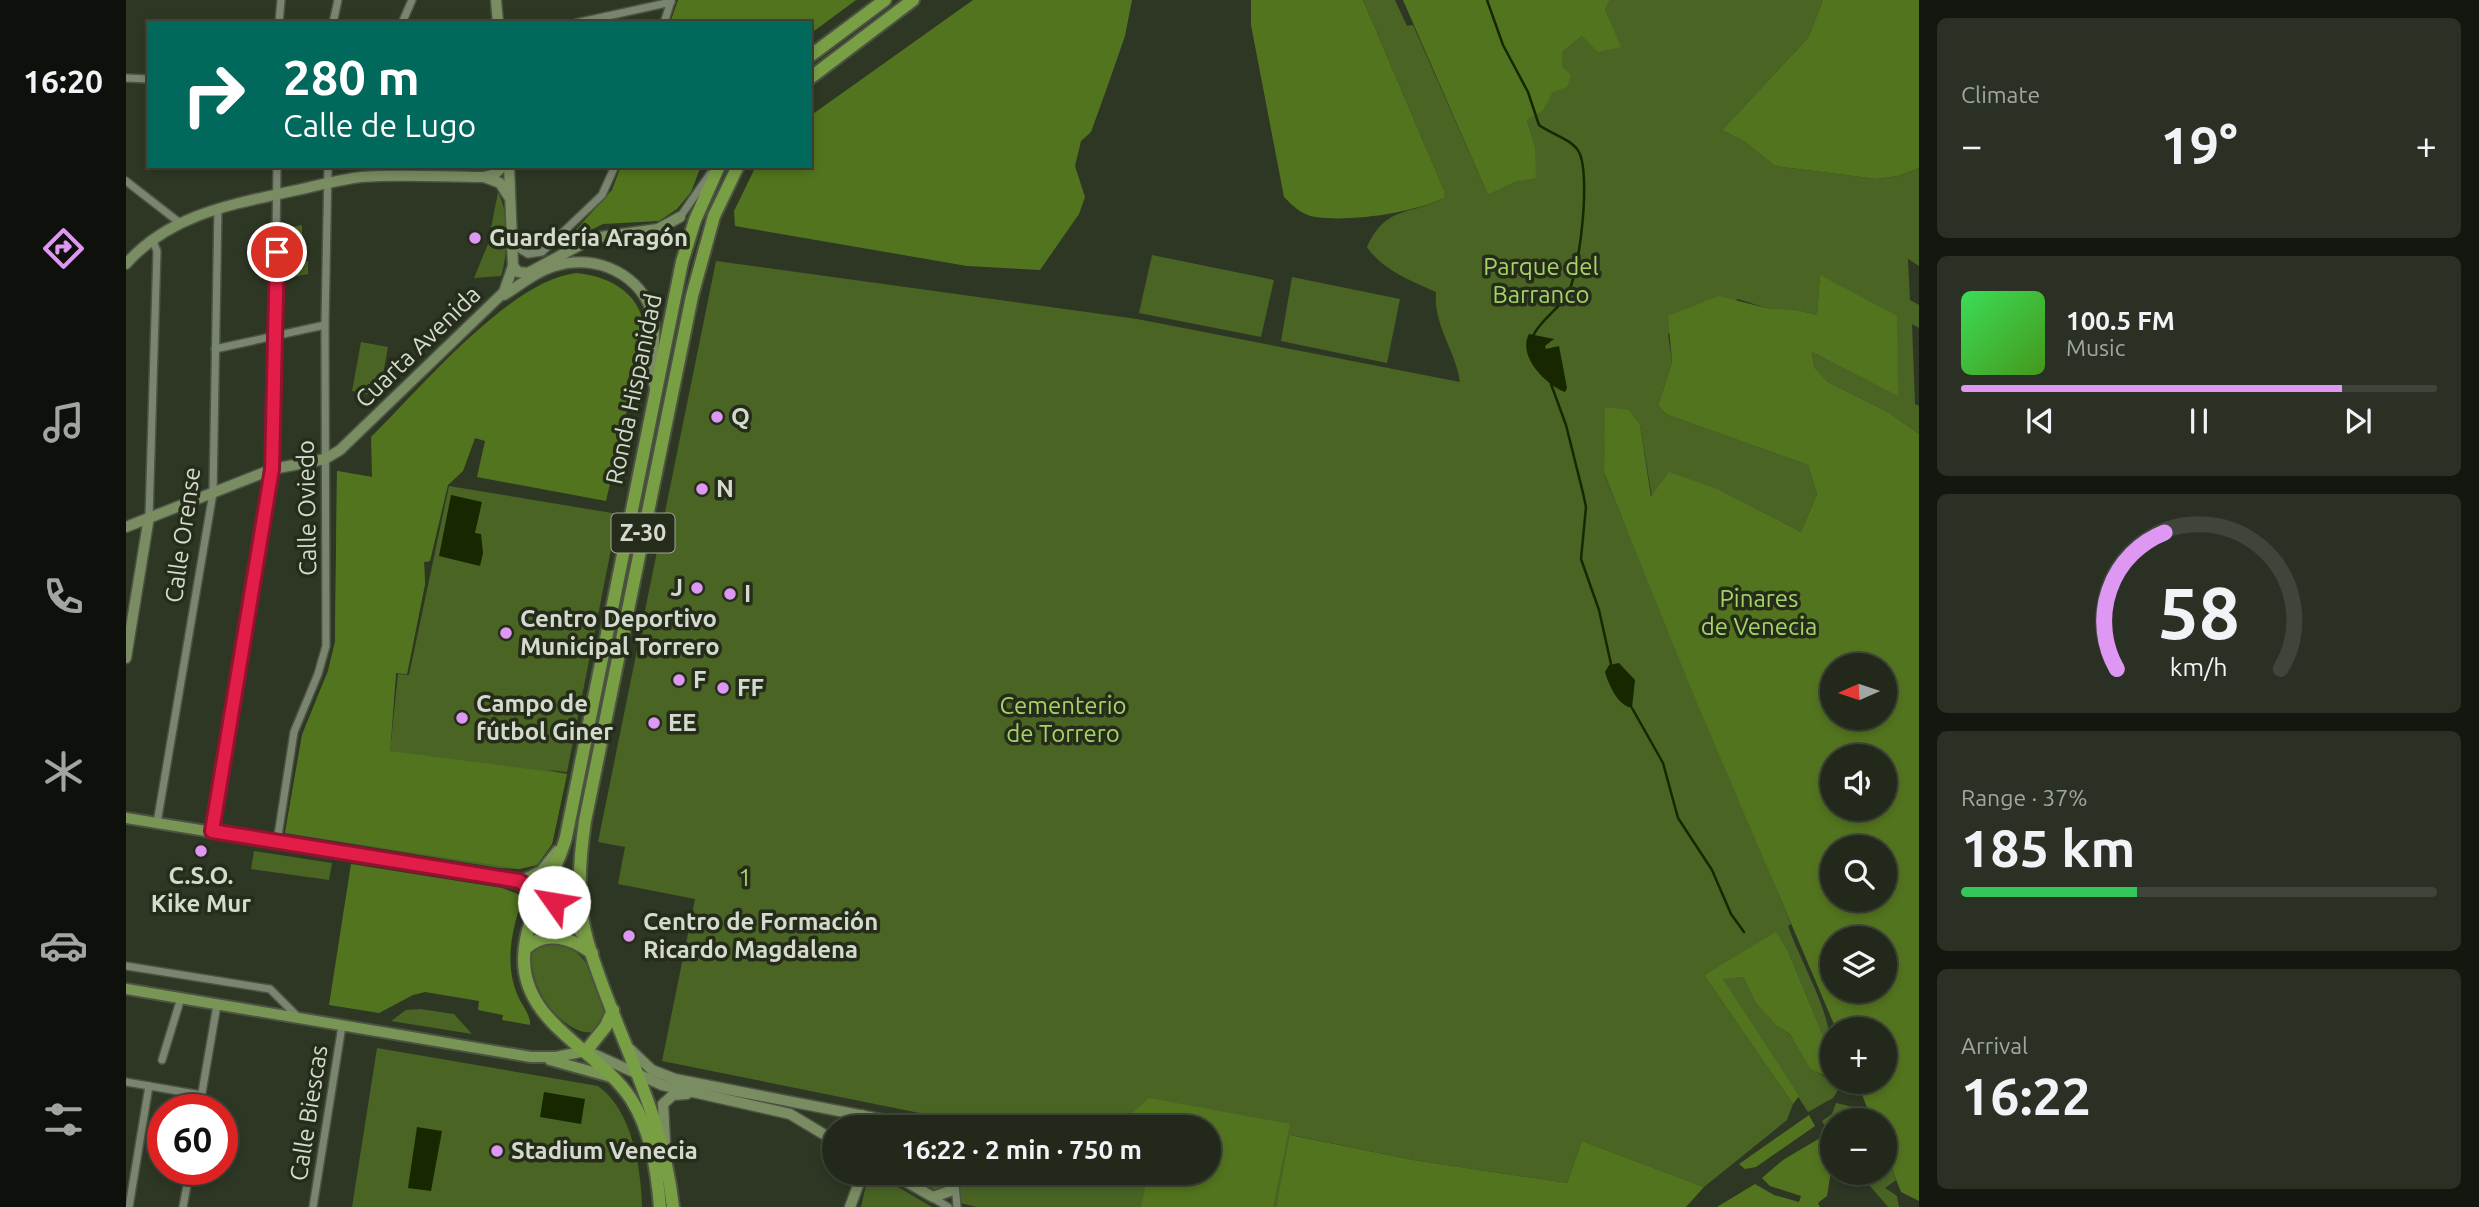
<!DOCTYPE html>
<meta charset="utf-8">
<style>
body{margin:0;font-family:Ubuntu,sans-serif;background:#2a3124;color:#f1f3f6;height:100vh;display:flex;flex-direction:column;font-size:26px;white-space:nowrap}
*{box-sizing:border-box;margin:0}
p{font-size:23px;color:#a2a6a3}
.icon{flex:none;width:38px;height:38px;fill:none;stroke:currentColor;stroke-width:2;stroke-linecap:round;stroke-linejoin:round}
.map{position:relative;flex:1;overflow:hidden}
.drawer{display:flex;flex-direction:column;gap:18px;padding:18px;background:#13170f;width:560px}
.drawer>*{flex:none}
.guide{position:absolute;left:21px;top:21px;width:665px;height:147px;border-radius:0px;box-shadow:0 4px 10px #0003,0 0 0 2px #3f453a;background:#00695c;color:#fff;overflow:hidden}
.needle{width:46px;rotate:267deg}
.buttons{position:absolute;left:1694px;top:653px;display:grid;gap:14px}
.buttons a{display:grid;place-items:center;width:77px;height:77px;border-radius:50%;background:#22291b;box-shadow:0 4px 10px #0003,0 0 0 2px #3f453a;font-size:35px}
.speed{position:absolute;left:21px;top:1094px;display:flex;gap:14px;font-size:35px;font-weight:700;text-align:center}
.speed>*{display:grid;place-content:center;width:91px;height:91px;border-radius:50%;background:#22291b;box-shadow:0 4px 10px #0003,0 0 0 2px #3f453a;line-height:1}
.speed .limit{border:10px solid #d22;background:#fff;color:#111}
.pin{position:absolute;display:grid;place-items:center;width:60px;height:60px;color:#fff;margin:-30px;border:4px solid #fff;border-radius:50%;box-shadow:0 2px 7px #0007}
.me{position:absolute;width:77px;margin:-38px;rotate:302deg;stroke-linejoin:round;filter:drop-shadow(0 0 5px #0008)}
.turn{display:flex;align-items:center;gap:24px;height:147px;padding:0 21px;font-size:32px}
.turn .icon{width:91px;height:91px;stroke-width:2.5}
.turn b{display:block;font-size:49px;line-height:60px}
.big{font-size:52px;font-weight:700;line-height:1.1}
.drawer .card{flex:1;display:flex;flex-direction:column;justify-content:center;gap:10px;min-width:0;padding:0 24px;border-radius:10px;background:#2a3124}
.drawer .dial{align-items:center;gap:0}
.dial svg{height:182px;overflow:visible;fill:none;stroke:#3f453a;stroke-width:7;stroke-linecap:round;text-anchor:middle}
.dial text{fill:#f1f3f6;stroke:none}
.song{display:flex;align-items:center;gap:21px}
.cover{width:84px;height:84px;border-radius:10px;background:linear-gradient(135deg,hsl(130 70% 55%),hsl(100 70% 35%))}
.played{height:7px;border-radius:4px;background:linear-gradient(90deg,#de98f3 80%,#3f453a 80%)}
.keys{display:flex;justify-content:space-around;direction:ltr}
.heat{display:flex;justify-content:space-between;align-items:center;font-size:38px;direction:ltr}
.charge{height:10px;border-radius:5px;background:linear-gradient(90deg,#34c759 37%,#3f453a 0)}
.trip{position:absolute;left:696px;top:1115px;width:399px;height:70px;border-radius:35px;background:#22291b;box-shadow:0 4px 10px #0003,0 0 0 2px #3f453a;font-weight:700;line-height:70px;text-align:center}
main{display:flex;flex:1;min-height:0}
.dock{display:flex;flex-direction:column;width:126px;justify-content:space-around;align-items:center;background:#0e100b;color:#a2a6a3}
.dock .icon{width:49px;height:49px}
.dock .selected{color:#de98f3}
.dock b{font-size:32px;color:#f1f3f6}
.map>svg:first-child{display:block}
.green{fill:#4a6424}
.forest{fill:#53741e;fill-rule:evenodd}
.water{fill:#172800}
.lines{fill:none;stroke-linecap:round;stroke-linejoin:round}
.stream{stroke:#172800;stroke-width:2.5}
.street-casing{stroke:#4c5342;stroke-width:10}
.secondary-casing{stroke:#4c5342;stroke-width:13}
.primary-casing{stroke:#4c5342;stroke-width:14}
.highway-casing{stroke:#4c5342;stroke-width:16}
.street{stroke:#7a856f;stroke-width:7}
.secondary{stroke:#7a8d62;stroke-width:10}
.primary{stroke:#799556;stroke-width:10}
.highway{stroke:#799f45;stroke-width:12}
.route-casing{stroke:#92132f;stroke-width:18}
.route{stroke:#e11d48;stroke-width:12}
.poi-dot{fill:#de98f3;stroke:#252d1a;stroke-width:2.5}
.labels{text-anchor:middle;stroke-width:7;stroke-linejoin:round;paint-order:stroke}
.shield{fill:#252d1a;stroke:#a0a698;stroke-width:2}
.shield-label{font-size:23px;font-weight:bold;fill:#d4dace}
.poi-label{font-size:24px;font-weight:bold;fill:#d4dace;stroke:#252d1a;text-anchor:start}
.park-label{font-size:24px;fill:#a5d365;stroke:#252d1a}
.street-label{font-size:24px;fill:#d4dace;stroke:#252d1a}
</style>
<main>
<nav class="dock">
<b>16:20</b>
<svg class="icon selected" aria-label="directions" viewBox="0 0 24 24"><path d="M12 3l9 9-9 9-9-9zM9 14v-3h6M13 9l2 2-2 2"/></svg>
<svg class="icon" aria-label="music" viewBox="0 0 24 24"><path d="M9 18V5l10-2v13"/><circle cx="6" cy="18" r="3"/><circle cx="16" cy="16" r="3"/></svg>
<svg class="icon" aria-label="phone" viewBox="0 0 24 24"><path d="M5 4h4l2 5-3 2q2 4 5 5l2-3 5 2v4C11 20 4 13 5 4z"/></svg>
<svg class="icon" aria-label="climate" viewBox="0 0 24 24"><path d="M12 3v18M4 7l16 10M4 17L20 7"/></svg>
<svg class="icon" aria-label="car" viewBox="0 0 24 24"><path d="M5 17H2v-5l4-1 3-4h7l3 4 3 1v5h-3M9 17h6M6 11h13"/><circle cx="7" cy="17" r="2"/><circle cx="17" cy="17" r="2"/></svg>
<svg class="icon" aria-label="filters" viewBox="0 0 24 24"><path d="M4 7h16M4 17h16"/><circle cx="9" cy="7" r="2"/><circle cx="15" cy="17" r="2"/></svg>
</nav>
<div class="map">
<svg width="1793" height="1207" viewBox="0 0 1793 1207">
<rect width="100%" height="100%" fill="#2e3724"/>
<!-- green -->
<g class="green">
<path d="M 1237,0 L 1269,0 L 1281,26 L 1287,25 L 1362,195 L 1391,181 L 1409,148 L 1401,120 C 1425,105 1435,80 1436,52 L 1456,36 L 1483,22 L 1479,10 L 1484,0 L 1697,0 L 1682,38 L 1596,130 L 1618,141 L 1649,166 L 1751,179 L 1772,176 L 1793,168 L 1793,266 L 1782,259 L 1784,300 L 1793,305 L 1793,328 L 1786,324 L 1789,404 L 1793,406 L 1793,434 L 1762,412 L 1702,382 L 1688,367 L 1686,352 L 1771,395 L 1694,276 L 1691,315 L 1671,310 L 1640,308 L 1612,299 L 1542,334 L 1546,362 L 1532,406 L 1542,415 L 1682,465 L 1691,494 L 1675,532 L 1594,490 L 1526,498 L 1514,425 L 1480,407 L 1478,474 L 1665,924 L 1662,926 C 1677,968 1706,1012 1706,1057 L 1662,951 L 1650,933 L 1578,975 L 1667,1104 L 1661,1120 L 1578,1187 L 1456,1141 L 1441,1183 L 1287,1160 L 1165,1135 L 1150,1207 L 851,1207 L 830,1202 L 835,1173 L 1083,1172 L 1083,1127 L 843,1127 L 843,1123 L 536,1061 L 569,899 L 492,884 L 499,847 L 472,842 L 590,261 L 1011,319 L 1334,382 C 1330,351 1307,325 1310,292 C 1286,281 1256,270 1241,247 C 1260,205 1283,216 1318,198 L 1318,190 Z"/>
<path d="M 372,192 C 383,212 382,251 376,273 L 375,276 L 348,278 L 362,244 Z"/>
<polygon points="176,225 176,262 182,261 182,274 156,279 157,229"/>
<polygon points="1026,255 1148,280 1135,337 1013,313"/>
<polygon points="1166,277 1274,299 1261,363 1155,341"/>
<polygon points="235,342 262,347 253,397 226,391"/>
<polygon points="211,471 246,477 304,561 298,562 299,584 281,674 270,673 264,751 272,674 283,675 323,486 492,514 441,772 421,770 441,774 426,844 411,865 393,869 373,868 159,833 176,735 202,671 209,642"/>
<polygon points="128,851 206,863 203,880 125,869"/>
<polygon points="431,875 447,881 449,913 423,892"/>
<polygon points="418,903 447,931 410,933"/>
<path d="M 426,943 C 450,947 460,958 468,979 C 472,988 479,1000 479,1010 C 477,1064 401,1010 406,953 L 413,946 Z"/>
<path d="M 1617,977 C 1626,995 1635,1009 1649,1023 C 1654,1029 1662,1031 1666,1037 C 1680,1057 1689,1081 1717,1082 L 1707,1098 L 1682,1112 L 1596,978 Z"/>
<polygon points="294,1009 328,1014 346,1034 265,1021 280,1010"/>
<path d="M 251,1048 L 472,1086 C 506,1110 515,1168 516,1207 L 226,1207 Z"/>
<polygon points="1710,1103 1731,1108 1744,1120 1706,1120 1706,1138 1696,1121 1706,1114"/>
<polygon points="1759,1151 1770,1180 1759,1188 1771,1196 1773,1207 1762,1207 1733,1173 1759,1172"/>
<polygon points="775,1173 825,1173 820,1188 811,1191"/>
<polygon points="746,1178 757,1178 806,1207 735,1207 740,1185"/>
</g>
<!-- forest -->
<g class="forest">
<polygon points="552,0 730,0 684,34 684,23 544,23"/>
<polygon points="847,0 1006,0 999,36 983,82 965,132 955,141 949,166 959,197 953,214 914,270 841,266 609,226 608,211 630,166 684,166 684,116"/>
<path d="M 1125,0 L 1237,0 L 1318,190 L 1318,198 C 1287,213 1224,222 1189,217 C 1176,215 1167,206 1158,197 L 1125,25 Z"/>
<polygon points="1277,0 1484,0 1479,10 1495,47 1472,52 1456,36 1436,52 1436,67 1445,75 1441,87 1427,92 1417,110 1401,120 1409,147 1410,178 1391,181 1362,195"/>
<polygon points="1697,0 1793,0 1793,168 1772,176 1751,179 1649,166 1618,141 1596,130 1682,38"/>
<polygon points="495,166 575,166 565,192 551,209 533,221 477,224 449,238 447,233 486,190"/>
<path d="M 450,273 C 487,276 520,297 518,337 L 480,501 L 351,477 L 359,441 L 349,438 L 337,471 L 322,485 L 304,561 L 298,562 L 299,584 L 281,674 L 270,673 L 264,751 L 441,774 L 426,844 L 411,865 L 393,869 L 159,833 L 176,735 L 202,671 L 209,642 L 211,471 L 246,477 L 245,437 C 294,389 383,281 450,273 Z"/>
<path d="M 1694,275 L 1771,316 L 1772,396 L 1686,352 L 1688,367 L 1702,382 L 1762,412 L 1793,434 L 1793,1201 L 1775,1192 L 1759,1151 L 1759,1120 L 1746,1120 L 1731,1082 L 1759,1082 L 1759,1029 L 1710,1029 L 1569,698 L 1478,473 L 1479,407 L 1503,410 L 1514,425 L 1525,497 L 1543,472 L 1594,490 L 1675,532 L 1691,494 L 1682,465 L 1542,415 L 1532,406 L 1546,362 L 1542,316 L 1593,296 L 1640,308 L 1671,310 L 1691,315 ZM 1706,665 L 1759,665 L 1759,718 L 1706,718 ZM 1759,756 L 1759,808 L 1706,808 L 1706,756 ZM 1759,847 L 1759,900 L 1706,900 L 1706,847 ZM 1706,938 L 1759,938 L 1759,990 L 1706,990 Z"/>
<path d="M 225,864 L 376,888 L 394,895 L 396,901 C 385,931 379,964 391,994 C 395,1004 405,1015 404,1025 L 376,1020 L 377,1015 L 352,1010 L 353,1001 L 299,992 L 287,995 L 253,1013 L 203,1005 Z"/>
<polygon points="1650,932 1662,951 1706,1057 1706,1080 1684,1068 1664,1034 1651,1026 1631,1004 1617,977 1597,979 1673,1096 1667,1104 1578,975"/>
<polygon points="1023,1098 1164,1124 1147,1207 1015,1207 1019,1188 1011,1173 1083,1172 1083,1127 991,1127"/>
<polygon points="1683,1115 1689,1126 1630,1167 1619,1169 1613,1164"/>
<polygon points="1164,1135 1287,1160 1441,1183 1456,1141 1578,1187 1560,1207 1150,1207"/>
<polygon points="1694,1138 1703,1148 1698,1157 1705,1171 1701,1196 1692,1203 1694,1207 1591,1207 1629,1184 1648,1195 1673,1202 1675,1196 1644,1186 1636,1178 1657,1160"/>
</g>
<!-- water -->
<g class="water">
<path d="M 1403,334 L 1428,339 L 1419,346 L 1420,349 L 1433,346 L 1441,388 L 1439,392 C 1420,385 1391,356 1403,334 Z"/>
<polygon points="325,495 356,502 349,533 355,534 357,553 354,566 313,556"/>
<path d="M 1493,663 L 1509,680 L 1506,708 C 1491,705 1483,685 1479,672 L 1483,665 Z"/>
<polygon points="418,1092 459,1099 455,1124 414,1117"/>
<polygon points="291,1127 316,1131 305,1191 282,1188"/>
</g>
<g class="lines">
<!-- stream -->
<g class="stream">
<path d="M 1361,0 L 1377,45 L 1402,92 L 1413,125 C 1425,134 1446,139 1453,152 C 1465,174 1454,273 1441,295 C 1432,310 1414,320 1407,336"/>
<polyline points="1425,384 1440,425 1457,493 1460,507 1455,559 1473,610 1485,664"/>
<polyline points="1506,708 1537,763 1552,818 1586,870 1605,914 1618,932"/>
</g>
<defs>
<g id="street">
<polyline points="153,23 155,0"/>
<polyline points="207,23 212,0"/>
<polyline points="276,23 286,0"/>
<polyline points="450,23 545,2"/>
<polyline points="538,23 545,1"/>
<polyline points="0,78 23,79"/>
<polyline points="0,181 54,223"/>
<polyline points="554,217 584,174"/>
<polyline points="387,245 402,254 416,252 476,195 489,166"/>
<polyline points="89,349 199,325"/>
<polyline points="23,517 31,251 26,239"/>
<polyline points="31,823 87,493 92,208"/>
<polyline points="86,831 147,469 151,166"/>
<polyline points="151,842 168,732 192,674 200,646 199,325 202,166"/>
<polyline points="0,966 144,989 174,1019"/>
<polyline points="36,1060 55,998"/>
<polyline points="0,1082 75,1095"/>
<polyline points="73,1110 91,1005"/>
<polyline points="829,1183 831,1207"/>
<polyline points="804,1196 822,1207"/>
<polyline points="3,1207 23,1086"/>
<polyline points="57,1207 64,1169"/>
<polyline points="187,1207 216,1026"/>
</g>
<g id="secondary">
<polyline points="370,0 372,23"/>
<polyline points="358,177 374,183 383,197"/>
<path d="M 0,264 C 42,216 102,205 162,192 C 187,187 210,180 235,177 C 276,174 317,177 358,177 L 369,174 L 377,166"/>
<polyline points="387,266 392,272 402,273 467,238 532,229 554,217"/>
<path d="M 378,295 C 394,285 411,271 429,266 C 470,253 518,275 527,318 C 532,342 522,365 529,388"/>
<polyline points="0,527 147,469 199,459 214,450 378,292 387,266 383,166"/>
<polyline points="0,658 23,517"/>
<polyline points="504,1049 526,1070 549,1079 795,1127"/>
<polyline points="461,1051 536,1085 664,1114 709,1141"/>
<polyline points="716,1127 723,1119 736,1115"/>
<polyline points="539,1142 537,1104 547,1095 561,1094"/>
<polyline points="763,1172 807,1197 824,1191 831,1172"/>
<polyline points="724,1207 737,1172"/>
</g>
<g id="primary">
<polyline points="0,818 393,882 433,906 458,937"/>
<polyline points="393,882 415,871 431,851"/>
<polyline points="0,989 405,1057 430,1057 460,1051"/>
<polyline points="424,1060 485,1077"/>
</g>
<g id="highway">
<polyline points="684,56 759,0"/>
<polyline points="684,78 787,0"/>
<path d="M 399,949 C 419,929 446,938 466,953"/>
<polyline points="460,1051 480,1026 487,1010"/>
<path d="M 534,1207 C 531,1171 525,1130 505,1099 C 473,1050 397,1024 398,958 C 399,912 429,879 440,837 L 556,262 L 569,220 L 593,166"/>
<path d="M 547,1207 C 536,1106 490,1037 462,943 C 450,903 453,862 459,821 L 566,296 L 588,216 L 612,166"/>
</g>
</defs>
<!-- street casing -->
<use href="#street" class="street-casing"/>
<!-- secondary casing -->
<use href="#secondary" class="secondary-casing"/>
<!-- primary casing -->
<use href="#primary" class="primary-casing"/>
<!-- highway casing -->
<use href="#highway" class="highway-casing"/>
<!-- street -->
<use href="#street" class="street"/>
<!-- secondary -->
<use href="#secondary" class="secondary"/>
<!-- primary -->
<use href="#primary" class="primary"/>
<!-- highway -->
<use href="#highway" class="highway"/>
</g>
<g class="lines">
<defs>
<polyline id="route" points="151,252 146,469 86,831 393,881 428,902"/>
</defs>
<!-- route casing -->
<use href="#route" class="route-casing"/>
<!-- route -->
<use href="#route" class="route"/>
</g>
<!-- markers -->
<g class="poi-dot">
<circle cx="349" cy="238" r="7"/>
<circle cx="591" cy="417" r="7"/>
<circle cx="576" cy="489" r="7"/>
<circle cx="571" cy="588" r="7"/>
<circle cx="604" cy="594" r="7"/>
<circle cx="380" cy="633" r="7"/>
<circle cx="553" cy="680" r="7"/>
<circle cx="597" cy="688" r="7"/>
<circle cx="336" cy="718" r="7"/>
<circle cx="528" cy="723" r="7"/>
<circle cx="75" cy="851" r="7"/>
<circle cx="503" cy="936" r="7"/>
<circle cx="371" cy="1151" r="7"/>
</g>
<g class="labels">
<!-- shield labels -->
<rect class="shield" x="485.5" y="513.5" width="63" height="39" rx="5"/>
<g class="shield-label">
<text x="517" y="541">Z-30</text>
</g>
<!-- poi labels -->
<g class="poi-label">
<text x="363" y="246">Guardería Aragón</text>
<text x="605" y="425">Q</text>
<text x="590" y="497">N</text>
<text x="557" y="596" text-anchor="end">J</text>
<text x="618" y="602">I</text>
<text x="394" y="627">Centro Deportivo<tspan x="394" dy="28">Municipal Torrero</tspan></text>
<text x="567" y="688">F</text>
<text x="611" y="696">FF</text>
<text x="350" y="712">Campo de<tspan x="350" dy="28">fútbol Giner</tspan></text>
<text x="542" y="731">EE</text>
<text x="75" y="884" text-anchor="middle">C.S.O.<tspan x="75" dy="28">Kike Mur</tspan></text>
<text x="517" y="930">Centro de Formación<tspan x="517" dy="28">Ricardo Magdalena</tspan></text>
<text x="385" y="1159">Stadium Venecia</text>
</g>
<!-- park labels -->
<g class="park-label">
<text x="1415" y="275">Parque del<tspan x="1415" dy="28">Barranco</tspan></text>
<text x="1633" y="607">Pinares<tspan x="1633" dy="28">de Venecia</tspan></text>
<text x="937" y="714">Cementerio<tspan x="937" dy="28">de Torrero</tspan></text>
<text x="619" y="886">1</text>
</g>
<!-- street labels -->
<g class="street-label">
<text transform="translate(292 347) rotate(-44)" y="8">Cuarta Avenida</text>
<text transform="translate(508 389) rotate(-78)" y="8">Ronda Hispanidad</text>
<text transform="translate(181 508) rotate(-91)" y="8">Calle Oviedo</text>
<text transform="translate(57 535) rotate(-82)" y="8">Calle Orense</text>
<text transform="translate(183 1113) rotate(-81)" y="8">Calle Biescas</text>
</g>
</g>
</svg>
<div class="buttons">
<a><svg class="needle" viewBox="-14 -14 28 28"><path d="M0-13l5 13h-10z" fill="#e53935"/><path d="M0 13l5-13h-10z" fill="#a2a6a3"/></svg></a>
<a><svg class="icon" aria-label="sound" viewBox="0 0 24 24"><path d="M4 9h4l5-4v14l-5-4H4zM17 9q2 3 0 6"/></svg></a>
<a><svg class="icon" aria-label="search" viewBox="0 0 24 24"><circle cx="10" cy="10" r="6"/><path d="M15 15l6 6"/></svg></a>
<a><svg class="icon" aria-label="layers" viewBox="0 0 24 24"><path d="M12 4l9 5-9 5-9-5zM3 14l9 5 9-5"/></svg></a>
<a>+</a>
<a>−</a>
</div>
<div class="speed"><div class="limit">60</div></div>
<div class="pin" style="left:151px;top:252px;background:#d93025"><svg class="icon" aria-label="arrive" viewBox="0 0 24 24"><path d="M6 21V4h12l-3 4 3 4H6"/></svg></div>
<svg class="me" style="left:428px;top:902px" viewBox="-20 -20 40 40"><circle r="19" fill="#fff"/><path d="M0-13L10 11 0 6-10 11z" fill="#e11d48"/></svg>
<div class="trip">16:22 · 2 min · 750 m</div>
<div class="guide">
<div class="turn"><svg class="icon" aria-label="right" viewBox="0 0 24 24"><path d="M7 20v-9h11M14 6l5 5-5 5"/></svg><div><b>280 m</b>Calle de Lugo</div></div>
</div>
</div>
<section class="drawer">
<div class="card"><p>Climate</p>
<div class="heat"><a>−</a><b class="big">19°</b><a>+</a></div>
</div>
<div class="card">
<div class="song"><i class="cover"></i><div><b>100.5 FM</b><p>Music</p></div></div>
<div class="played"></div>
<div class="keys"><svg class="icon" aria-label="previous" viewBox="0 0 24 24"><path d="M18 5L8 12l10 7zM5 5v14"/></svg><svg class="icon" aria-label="pause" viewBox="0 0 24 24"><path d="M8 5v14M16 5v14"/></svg><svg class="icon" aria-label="next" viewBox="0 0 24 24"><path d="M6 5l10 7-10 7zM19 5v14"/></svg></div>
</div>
<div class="card dial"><svg viewBox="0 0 100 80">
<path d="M14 69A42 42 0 1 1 86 69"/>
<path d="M14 69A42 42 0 0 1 35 9" stroke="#de98f3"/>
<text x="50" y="56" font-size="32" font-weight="700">58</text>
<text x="50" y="72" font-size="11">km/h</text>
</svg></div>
<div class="card"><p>Range · 37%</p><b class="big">185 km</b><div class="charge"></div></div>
<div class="card"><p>Arrival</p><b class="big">16:22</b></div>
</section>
</main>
